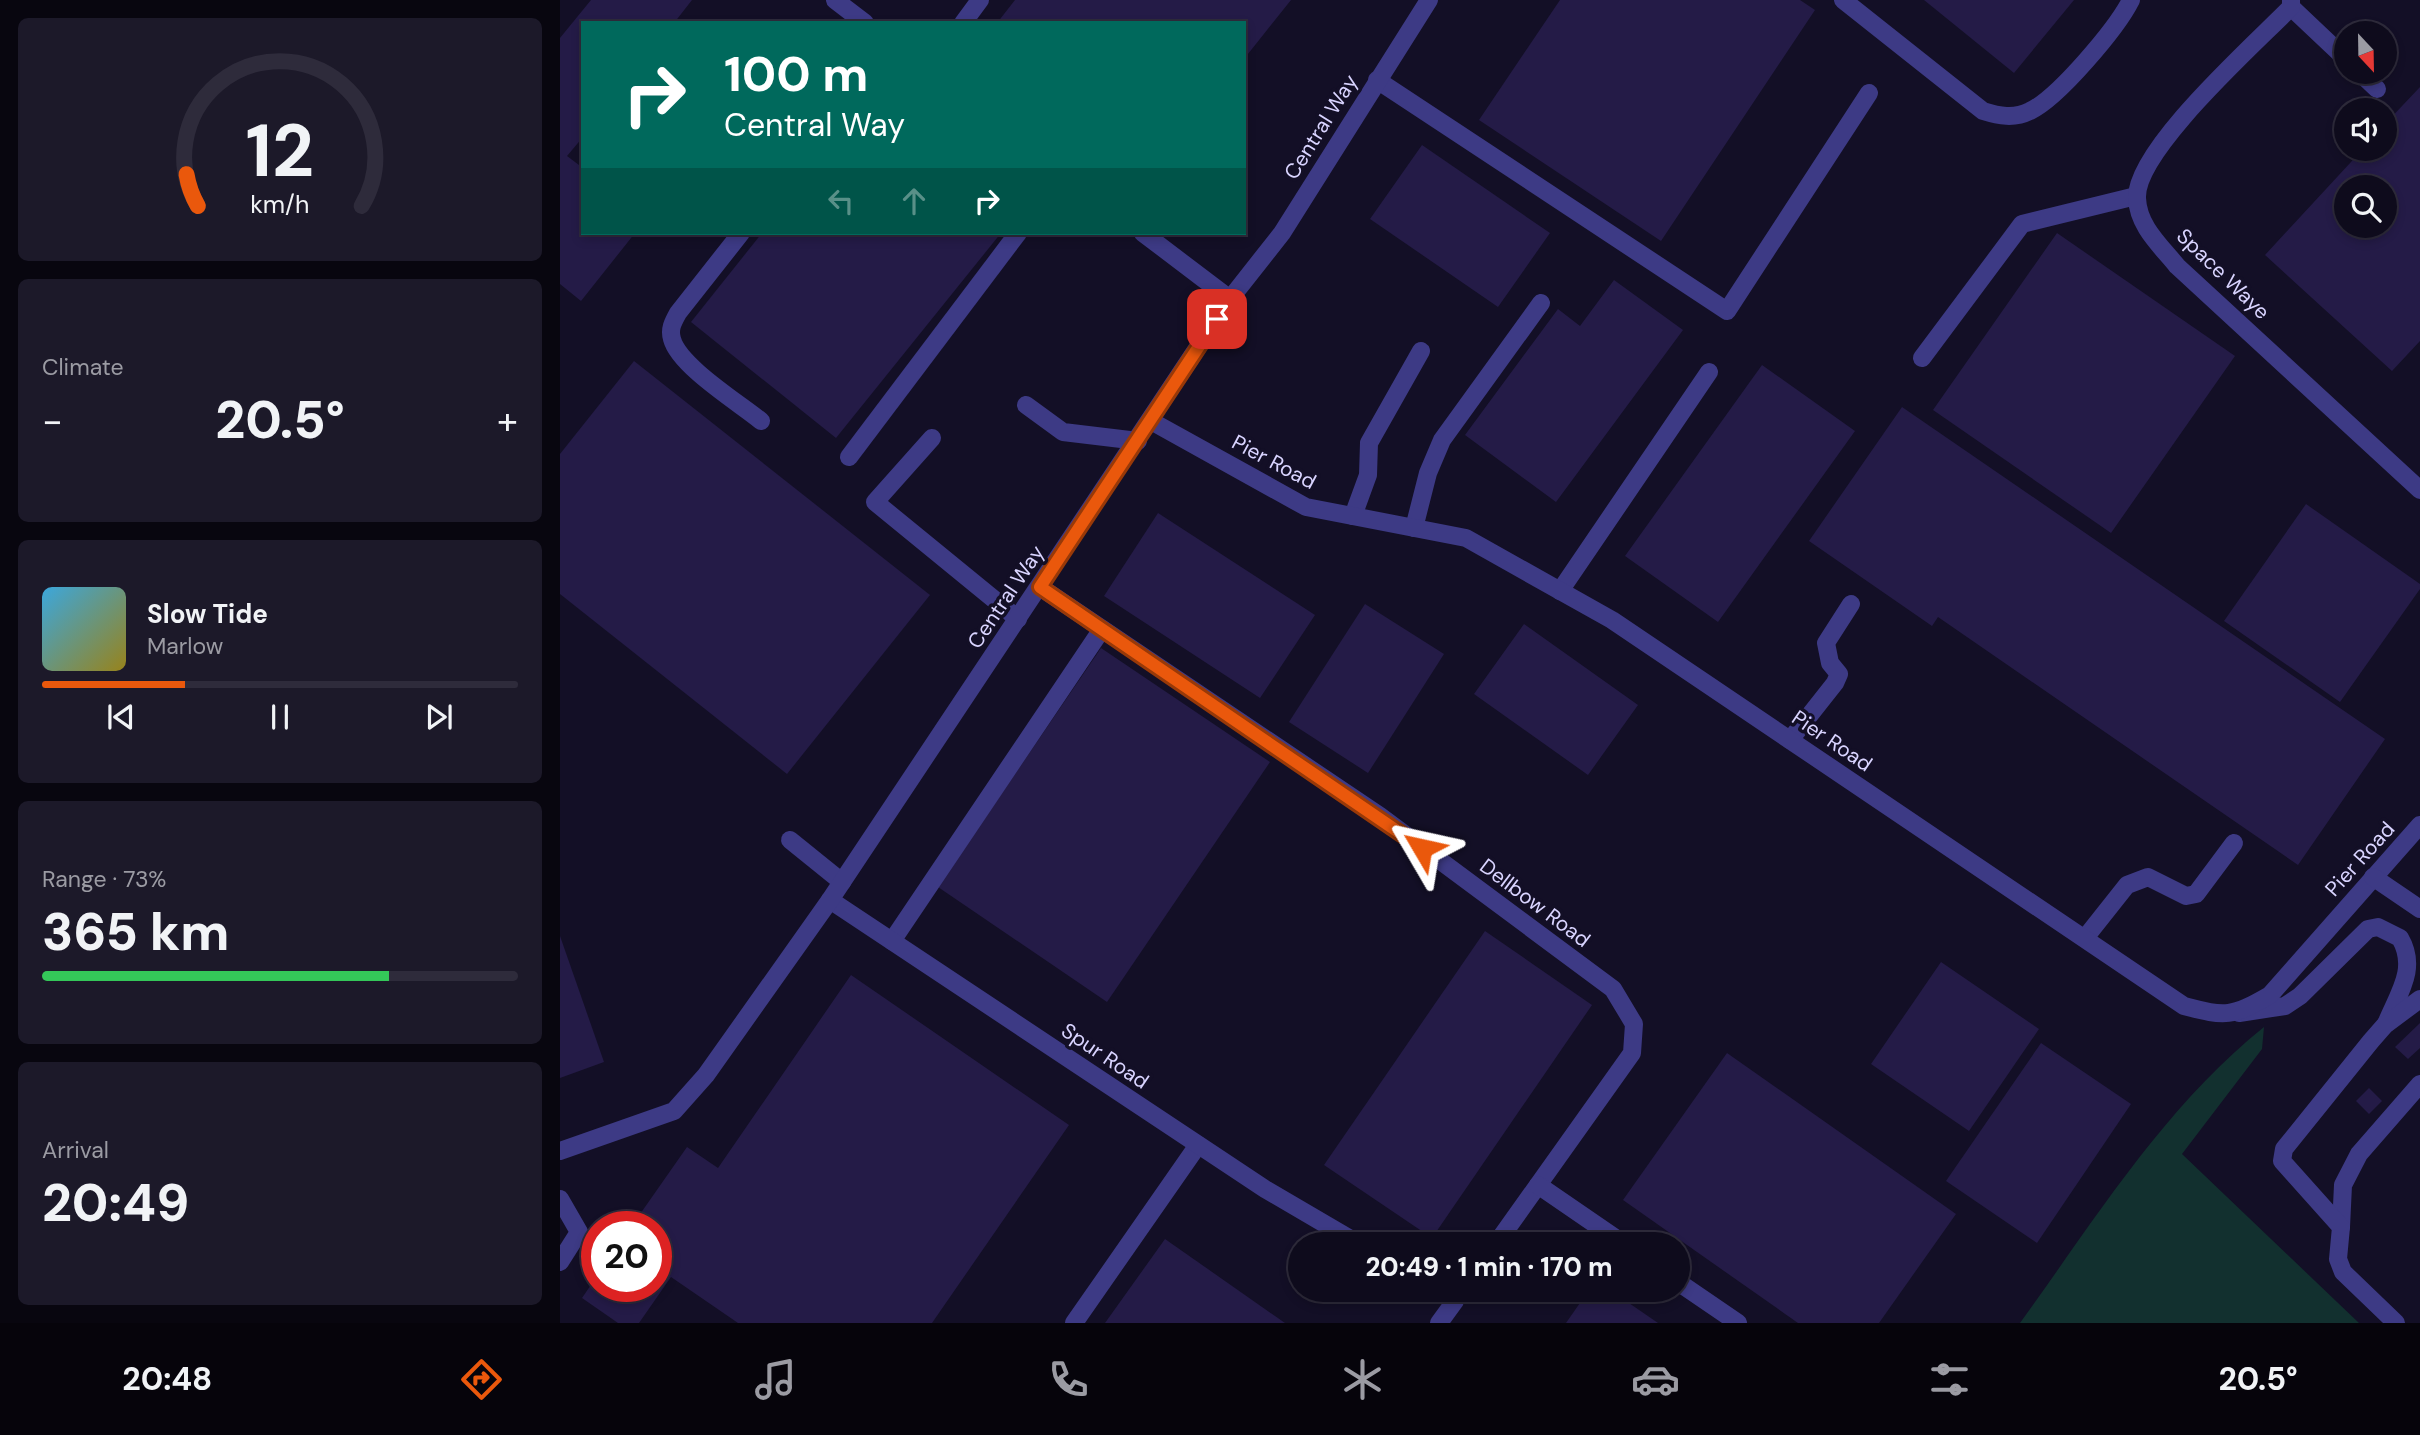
<!DOCTYPE html>
<meta charset="utf-8">
<style>
body{margin:0;font-family:"DM Sans",sans-serif;background:#1c1929;color:#f1f3f6;height:100vh;display:flex;flex-direction:column;font-size:26px;white-space:nowrap}
*{box-sizing:border-box;margin:0}
p{font-size:23px;color:#9b9ba3}
.icon{flex:none;width:38px;height:38px;fill:none;stroke:currentColor;stroke-width:2;stroke-linecap:round;stroke-linejoin:round}
.map{position:relative;flex:1;overflow:hidden}
.sheet{display:flex;flex-direction:column;gap:18px;padding:18px;background:#08060f;width:560px}
.sheet>*{flex:none}
.top-card{position:absolute;left:21px;top:21px;width:665px;height:214px;border-radius:0px;box-shadow:0 4px 10px #0003,0 0 0 2px #2e2b3b;background:#00695c;color:#fff;overflow:hidden}
.needle{width:46px;rotate:158deg}
.tools{position:absolute;left:1774px;top:21px;display:grid;gap:14px}
.tools a{display:grid;place-items:center;width:63px;height:63px;border-radius:50%;background:#0e0b1c;box-shadow:0 4px 10px #0003,0 0 0 2px #2e2b3b;font-size:35px}
.speed{position:absolute;left:21px;top:1211px;display:flex;gap:14px;font-size:35px;font-weight:700;text-align:center}
.speed>*{display:grid;place-content:center;width:91px;height:91px;border-radius:50%;background:#0e0b1c;box-shadow:0 4px 10px #0003,0 0 0 2px #2e2b3b;line-height:1}
.speed .limit{border:10px solid #d22;background:#fff;color:#111}
.pin{position:absolute;display:grid;place-items:center;width:60px;height:60px;color:#fff;margin:-30px;border-radius:14px;box-shadow:0 4px 10px #0006}
.me{position:absolute;width:77px;margin:-38px;rotate:306deg;stroke-linejoin:round;filter:drop-shadow(0 0 5px #0008)}
.turn{display:flex;align-items:center;gap:24px;height:147px;padding:0 28px;font-size:32px}
.turn .icon{width:91px;height:91px;stroke-width:2.5}
.turn b{display:block;font-size:49px;line-height:60px}
.lanes{display:flex;align-items:center;height:66px;padding:0 28px;background:#0003;justify-content:center;gap:35px;direction:ltr}
.lanes .off{opacity:.35}
.big{font-size:52px;font-weight:800;line-height:1.1}
.sheet .widget{flex:1;display:flex;flex-direction:column;justify-content:center;gap:10px;min-width:0;padding:0 24px;border-radius:10px;background:#1c1929}
.sheet .dial{align-items:center;gap:0}
.dial svg{height:182px;overflow:visible;fill:none;stroke:#2e2b3b;stroke-width:7;stroke-linecap:round;text-anchor:middle}
.dial text{fill:#f1f3f6;stroke:none}
.song{display:flex;align-items:center;gap:21px}
.cover{width:84px;height:84px;border-radius:10px;background:linear-gradient(135deg,hsl(200 70% 55%),hsl(50 70% 35%))}
.played{height:7px;border-radius:4px;background:linear-gradient(90deg,#ea580c 30%,#2e2b3b 30%)}
.keys{display:flex;justify-content:space-around;direction:ltr}
.heat{display:flex;justify-content:space-between;align-items:center;font-size:38px;direction:ltr}
.charge{height:10px;border-radius:5px;background:linear-gradient(90deg,#34c759 73%,#2e2b3b 0)}
.trip{position:absolute;left:728px;top:1232px;width:402px;height:70px;border-radius:35px;background:#0e0b1c;box-shadow:0 4px 10px #0003,0 0 0 2px #2e2b3b;font-weight:800;line-height:70px;text-align:center}
.menu{display:flex;height:112px;justify-content:space-around;align-items:center;background:#06040b;color:#9b9ba3}
.menu .icon{width:49px;height:49px}
.menu .current{color:#ea580c}
.menu b{font-size:32px;color:#f1f3f6}
main{display:flex;flex:1;min-height:0}
.map>svg:first-child{display:block}
.green{fill:#12302f}
.building{fill:#241b47;fill-rule:evenodd}
.lines{fill:none;stroke-linecap:round;stroke-linejoin:round}
.lane{stroke:#3d3a85;stroke-width:18}
.street{stroke:#3d3a85;stroke-width:18}
.route-casing{stroke:#983908;stroke-width:18}
.route{stroke:#ea580c;stroke-width:12}
.labels{text-anchor:middle;stroke-width:7;stroke-linejoin:round;paint-order:stroke}
.street-label{font-size:21px;fill:#d9d4ff;stroke:#130f26}
</style>
<main>
<section class="sheet">
<div class="widget dial"><svg viewBox="0 0 100 80">
<path d="M14 69A42 42 0 1 1 86 69"/>
<path d="M14 69A42 42 0 0 1 9 55" stroke="#ea580c"/>
<text x="50" y="56" font-size="32" font-weight="700">12</text>
<text x="50" y="72" font-size="11">km/h</text>
</svg></div>
<div class="widget"><p>Climate</p>
<div class="heat"><a>−</a><b class="big">20.5°</b><a>+</a></div>
</div>
<div class="widget">
<div class="song"><i class="cover"></i><div><b>Slow Tide</b><p>Marlow</p></div></div>
<div class="played"></div>
<div class="keys"><svg class="icon" aria-label="previous" viewBox="0 0 24 24"><path d="M18 5L8 12l10 7zM5 5v14"/></svg><svg class="icon" aria-label="pause" viewBox="0 0 24 24"><path d="M8 5v14M16 5v14"/></svg><svg class="icon" aria-label="next" viewBox="0 0 24 24"><path d="M6 5l10 7-10 7zM19 5v14"/></svg></div>
</div>
<div class="widget"><p>Range · 73%</p><b class="big">365 km</b><div class="charge"></div></div>
<div class="widget"><p>Arrival</p><b class="big">20:49</b></div>
</section>
<div class="map">
<svg width="1860" height="1323" viewBox="0 0 1860 1323">
<rect width="100%" height="100%" fill="#130f26"/>
<!-- green -->
<path class="green" d="M 1704,1027 L 1702,1049 L 1622,1154 L 1799,1323 L 1460,1323 C 1534,1221 1604,1107 1704,1027 Z"/>
<!-- building -->
<g class="building">
<polygon points="31,0 132,0 114,23 23,23 23,137 7,156 23,168 23,233 75,233 21,301 0,284 0,38"/>
<polygon points="455,0 731,0 684,59 684,23 437,23"/>
<polygon points="1000,0 1240,0 1255,10 1101,241 919,120"/>
<polygon points="1364,0 1514,0 1454,73"/>
<path d="M 1860,87 L 1860,341 L 1832,371 L 1705,255 L 1803,149 L 1825,149 L 1825,124 ZM 1787,187 L 1825,187 L 1825,226 L 1787,226 Z"/>
<polygon points="862,145 990,233 938,307 810,219"/>
<polygon points="202,233 441,233 276,438 131,322"/>
<polygon points="1497,233 1675,356 1551,533 1373,410"/>
<polygon points="1054,280 1123,330 996,502 905,435 998,309 1020,326"/>
<polygon points="74,361 370,595 227,774 0,594 0,454"/>
<polygon points="1202,365 1295,431 1158,622 1065,556"/>
<polygon points="1342,407 1825,739 1738,865 1378,617 1372,626 1249,541"/>
<polygon points="1746,504 1860,584 1860,589 1780,702 1664,621"/>
<polygon points="598,513 755,615 700,698 544,596"/>
<polygon points="805,604 884,654 808,773 729,722"/>
<polygon points="964,624 1078,705 1028,775 914,694"/>
<polygon points="541,648 710,762 547,1002 378,887"/>
<polygon points="925,931 1032,1005 872,1238 764,1165"/>
<polygon points="0,936 44,1062 0,1078"/>
<polygon points="1381,962 1479,1029 1409,1131 1311,1064"/>
<polygon points="291,975 509,1125 372,1323 178,1323 111,1277 79,1323 58,1323 22,1298 37,1276 37,1286 96,1286 96,1227 71,1227 127,1147 158,1168"/>
<polygon points="1860,1023 1860,1048 1848,1059 1835,1047"/>
<polygon points="1481,1043 1571,1104 1477,1243 1386,1181"/>
<polygon points="1167,1053 1396,1214 1319,1323 1238,1323 1063,1200"/>
<polygon points="1809,1088 1822,1101 1809,1114 1796,1101"/>
<polygon points="605,1239 725,1323 545,1323"/>
<polygon points="1029,1290 1050,1290 1098,1323 1006,1323"/>
</g>
<g class="lines">
<!-- lane -->
<g class="lane">
<polyline points="275,0 305,23"/>
<path d="M 1283,0 L 1423,111 C 1439,116 1454,119 1470,111 C 1498,98 1557,28 1571,0"/>
<polyline points="1731,7 1787,60"/>
<polyline points="403,23 420,0"/>
<polyline points="1799,72 1817,89"/>
<polyline points="817,80 1167,311 1309,93"/>
<path d="M 181,233 L 118,313 C 113,322 109,329 112,339 C 119,366 179,403 201,421"/>
<polyline points="583,233 670,299"/>
<polyline points="1362,358 1462,224 1576,196"/>
<polyline points="466,405 503,432 578,441"/>
<polyline points="372,438 315,502 458,619"/>
<polyline points="289,457 458,233"/>
<polyline points="793,516 808,475 809,443 861,351"/>
<polyline points="854,528 868,473 882,440 981,303"/>
<polyline points="480,587 820,816 1053,989 1074,1024 1072,1053 936,1244"/>
<polyline points="1000,591 1149,372"/>
<polyline points="1230,740 1275,683 1279,674 1270,663 1266,643 1291,604"/>
<polyline points="230,840 282,882"/>
<polyline points="1525,938 1567,885 1588,877 1626,896 1636,894 1674,843"/>
<polyline points="332,941 542,629"/>
<path d="M 1679,1013 L 1725,1006 L 1740,996 L 1808,929 L 1818,927 L 1840,938 C 1858,969 1838,994 1826,1024"/>
<polyline points="978,1185 1064,1244"/>
<polyline points="0,1199 19,1232 0,1262"/>
<polyline points="1781,1227 1783,1185 1799,1154 1860,1084"/>
<polyline points="1118,1282 1178,1323"/>
<polyline points="514,1323 638,1145"/>
<polyline points="1836,1323 1783,1272 1778,1259 1781,1227 1722,1161 1724,1149 1811,1041 1825,1025 1860,999"/>
</g>
<!-- street -->
<g class="street">
<path d="M 1731,0 L 1731,7 C 1696,43 1575,150 1577,198 C 1578,226 1600,245 1617,266 L 1860,490"/>
<path d="M 591,421 L 746,507 L 906,538 L 1052,620 L 1624,1006 C 1666,1017 1672,1017 1710,995 L 1860,825"/>
<polyline points="1813,877 1860,909"/>
<polyline points="270,900 705,1189 799,1244"/>
<polyline points="0,1151 114,1111 146,1075 270,900 670,299 722,233 869,0"/>
<polyline points="876,1290 895,1301 879,1323"/>
</g>
</g>
<g class="lines">
<defs>
<polyline id="route" points="657,319 480,587 862,848"/>
</defs>
<!-- route casing -->
<use href="#route" class="route-casing"/>
<!-- route -->
<use href="#route" class="route"/>
</g>
<g class="labels">
<!-- street labels -->
<g class="street-label">
<text transform="translate(761 127) rotate(-58)" y="7">Central Way</text>
<text transform="translate(1663 274) rotate(44)" y="7">Space Waye</text>
<text transform="translate(714 462) rotate(28)" y="7">Pier Road</text>
<text transform="translate(446 597) rotate(-56)" y="7">Central Way</text>
<text transform="translate(1272 741) rotate(34)" y="7">Pier Road</text>
<text transform="translate(1800 859) rotate(-48)" y="7">Pier Road</text>
<text transform="translate(975 903) rotate(37)" y="7">Dellbow Road</text>
<text transform="translate(545 1056) rotate(34)" y="7">Spur Road</text>
</g>
</g>
</svg>
<div class="tools">
<a><svg class="needle" viewBox="-14 -14 28 28"><path d="M0-13l5 13h-10z" fill="#e53935"/><path d="M0 13l5-13h-10z" fill="#9b9ba3"/></svg></a>
<a><svg class="icon" aria-label="sound" viewBox="0 0 24 24"><path d="M4 9h4l5-4v14l-5-4H4zM17 9q2 3 0 6"/></svg></a>
<a><svg class="icon" aria-label="search" viewBox="0 0 24 24"><circle cx="10" cy="10" r="6"/><path d="M15 15l6 6"/></svg></a>
</div>
<div class="speed"><div class="limit">20</div></div>
<div class="pin" style="left:657px;top:319px;background:#d93025"><svg class="icon" aria-label="arrive" viewBox="0 0 24 24"><path d="M6 21V4h12l-3 4 3 4H6"/></svg></div>
<svg class="me" style="left:862px;top:848px" viewBox="-20 -20 40 40"><path d="M0-17L14 15 0 8-14 15z" fill="#ea580c" stroke="#fff" stroke-width="4"/></svg>
<div class="trip">20:49 · 1 min · 170 m</div>
<div class="top-card">
<div class="turn"><svg class="icon" aria-label="right" viewBox="0 0 24 24"><path d="M7 20v-9h11M14 6l5 5-5 5"/></svg><div><b>100 m</b>Central Way</div></div>
<div class="lanes"><svg class="icon off" aria-label="left" viewBox="0 0 24 24"><path d="M17 20v-9H6M10 6l-5 5 5 5"/></svg><svg class="icon off" aria-label="ahead" viewBox="0 0 24 24"><path d="M12 20V5M6 11l6-6 6 6"/></svg><svg class="icon" aria-label="right" viewBox="0 0 24 24"><path d="M7 20v-9h11M14 6l5 5-5 5"/></svg></div>
</div>
</div>
</main>
<nav class="menu">
<b>20:48</b>
<svg class="icon current" aria-label="directions" viewBox="0 0 24 24"><path d="M12 3l9 9-9 9-9-9zM9 14v-3h6M13 9l2 2-2 2"/></svg>
<svg class="icon" aria-label="music" viewBox="0 0 24 24"><path d="M9 18V5l10-2v13"/><circle cx="6" cy="18" r="3"/><circle cx="16" cy="16" r="3"/></svg>
<svg class="icon" aria-label="phone" viewBox="0 0 24 24"><path d="M5 4h4l2 5-3 2q2 4 5 5l2-3 5 2v4C11 20 4 13 5 4z"/></svg>
<svg class="icon" aria-label="climate" viewBox="0 0 24 24"><path d="M12 3v18M4 7l16 10M4 17L20 7"/></svg>
<svg class="icon" aria-label="car" viewBox="0 0 24 24"><path d="M5 17H2v-5l4-1 3-4h7l3 4 3 1v5h-3M9 17h6M6 11h13"/><circle cx="7" cy="17" r="2"/><circle cx="17" cy="17" r="2"/></svg>
<svg class="icon" aria-label="filters" viewBox="0 0 24 24"><path d="M4 7h16M4 17h16"/><circle cx="9" cy="7" r="2"/><circle cx="15" cy="17" r="2"/></svg>
<b>20.5°</b>
</nav>
